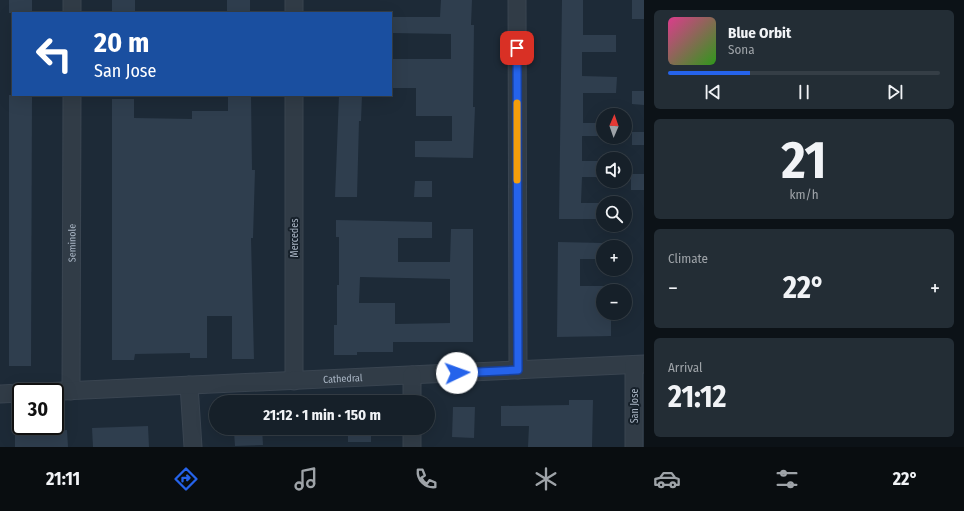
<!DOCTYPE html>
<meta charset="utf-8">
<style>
body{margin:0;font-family:"Fira Sans Condensed",sans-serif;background:#232d35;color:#f1f3f6;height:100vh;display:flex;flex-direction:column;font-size:15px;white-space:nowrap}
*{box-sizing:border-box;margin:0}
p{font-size:13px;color:#9ea3a8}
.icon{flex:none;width:22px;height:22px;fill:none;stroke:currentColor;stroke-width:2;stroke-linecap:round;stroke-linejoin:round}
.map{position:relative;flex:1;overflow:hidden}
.sheet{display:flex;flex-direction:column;gap:10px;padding:10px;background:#0c1217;width:320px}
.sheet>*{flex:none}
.banner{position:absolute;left:12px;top:12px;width:380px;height:84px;border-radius:0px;box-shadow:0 4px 16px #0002,0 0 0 1px #353e46;background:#1a4fa0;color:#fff;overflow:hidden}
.needle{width:26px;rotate:2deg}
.tools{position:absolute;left:596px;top:108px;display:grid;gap:8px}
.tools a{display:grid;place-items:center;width:36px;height:36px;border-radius:50%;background:#162029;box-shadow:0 4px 16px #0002,0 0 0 1px #353e46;font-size:20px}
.speed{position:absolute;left:12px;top:383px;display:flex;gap:8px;font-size:20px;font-weight:700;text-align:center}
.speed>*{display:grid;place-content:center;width:52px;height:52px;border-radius:50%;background:#162029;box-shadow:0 4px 16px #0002,0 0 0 1px #353e46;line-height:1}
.speed .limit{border:2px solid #111;border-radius:6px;background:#fff;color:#111}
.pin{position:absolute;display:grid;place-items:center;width:34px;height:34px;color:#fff;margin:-17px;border-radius:8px;box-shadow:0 2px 6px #0006}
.me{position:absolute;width:44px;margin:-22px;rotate:87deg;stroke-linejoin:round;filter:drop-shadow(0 0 3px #0008)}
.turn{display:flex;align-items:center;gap:14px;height:84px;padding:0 16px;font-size:18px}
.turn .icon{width:52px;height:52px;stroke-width:2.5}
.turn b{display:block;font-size:28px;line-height:34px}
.big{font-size:30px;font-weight:700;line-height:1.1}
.sheet .card{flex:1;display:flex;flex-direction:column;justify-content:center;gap:6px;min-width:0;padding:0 14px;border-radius:6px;background:#232d35}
.sheet .dial{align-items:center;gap:0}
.dial b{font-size:52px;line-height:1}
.song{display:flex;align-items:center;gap:12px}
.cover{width:48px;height:48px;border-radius:6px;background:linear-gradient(135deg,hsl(330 70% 55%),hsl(110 70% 35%))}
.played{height:4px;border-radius:2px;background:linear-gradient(90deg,#2563eb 30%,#353e46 30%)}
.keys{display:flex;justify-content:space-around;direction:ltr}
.heat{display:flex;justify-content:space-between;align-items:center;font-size:22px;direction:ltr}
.trip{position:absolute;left:209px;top:395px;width:226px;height:40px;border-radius:20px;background:#162029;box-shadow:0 4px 16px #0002,0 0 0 1px #353e46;font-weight:700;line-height:40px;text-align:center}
.tabs{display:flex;height:64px;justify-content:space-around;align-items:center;background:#090d10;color:#9ea3a8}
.tabs .icon{width:28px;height:28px}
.tabs .active{color:#2563eb}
.tabs b{font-size:18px;color:#f1f3f6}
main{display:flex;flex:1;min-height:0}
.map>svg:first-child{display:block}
.building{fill:#2f3e4e;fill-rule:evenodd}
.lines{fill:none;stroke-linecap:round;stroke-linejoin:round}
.minor-casing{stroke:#3a4551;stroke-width:19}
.minor{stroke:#313c47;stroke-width:17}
.route-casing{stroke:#184099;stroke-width:10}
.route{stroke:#2563eb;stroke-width:7}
.slow{stroke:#f59e0b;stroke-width:7}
.labels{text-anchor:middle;stroke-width:4;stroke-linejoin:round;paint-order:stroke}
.street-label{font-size:10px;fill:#aab6c5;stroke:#17212b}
</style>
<main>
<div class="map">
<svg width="644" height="447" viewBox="0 0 644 447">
<rect width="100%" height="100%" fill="#1d2a37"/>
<!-- building -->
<g class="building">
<rect x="9" y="0" width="23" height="13"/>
<rect x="112" y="0" width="23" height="13"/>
<rect x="227" y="0" width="23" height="13"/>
<polygon points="441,0 472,0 471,25 474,25 473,107 475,107 473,158 415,157 415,141 452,141 452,116 416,116 416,88 391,88 391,59 451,59 451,34 391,33 391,17 440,17"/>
<polygon points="562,0 583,0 583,35 616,35 616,52 582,52 582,76 617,77 616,93 583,93 583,123 603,123 603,136 582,136 582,161 603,161 603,177 582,177 581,203 603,203 603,219 559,219"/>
<rect x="632" y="0" width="12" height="19"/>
<polygon points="632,91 644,91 644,105 632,104"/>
<polygon points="9,95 32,95 31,366 9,366"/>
<polygon points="228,95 251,95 252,170 255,170 253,238 251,238 254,359 232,359 232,316 207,316 207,358 190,358 190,353 135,354 134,360 112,360 112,99 134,99 134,118 192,119 192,111 228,111"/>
<polygon points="339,95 362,95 361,121 359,121 357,197 335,197"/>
<rect x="632" y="132" width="12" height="13"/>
<rect x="631" y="174" width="13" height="16"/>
<polygon points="415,181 432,181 432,197 414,197"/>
<path d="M 336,220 L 432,222 L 432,238 L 398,238 L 398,262 L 450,262 L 451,229 L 473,229 L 473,342 L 393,342 L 393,352 L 357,352 L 357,355 L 334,355 L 334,325 L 337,325 L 337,285 L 339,285 L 339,237 L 336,237 ZM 360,277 L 450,279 L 450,323 L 395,324 L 395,303 L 359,303 Z"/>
<polygon points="558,242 603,243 603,259 580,259 580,286 611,286 611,291 603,291 603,313 611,313 611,336 557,337"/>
<polygon points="569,400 593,400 592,447 528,447 529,426 501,426 501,406 569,405"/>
<polygon points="453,407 475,407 474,438 452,437"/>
<polygon points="148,426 149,447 93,447 92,428"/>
<polygon points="240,428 262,428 263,445 235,446 234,432 240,432"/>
<rect x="348" y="428" width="23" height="14"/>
<polygon points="67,430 68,447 15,447 15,434 52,433 52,431"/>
</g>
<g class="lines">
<defs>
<g id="minor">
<polyline points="517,0 518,370"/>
<polyline points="72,13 72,0"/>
<polyline points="294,13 294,0"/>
<polyline points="294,95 294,381"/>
<polyline points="189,385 193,447"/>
<path id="s1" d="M 71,391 L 72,95"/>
<path id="s2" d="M 42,392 L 644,364"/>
<polyline points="0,394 21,393"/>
<polyline points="412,402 412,375"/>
<polyline points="412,447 412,428"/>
<polyline points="634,447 634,365"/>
</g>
</defs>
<!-- minor casing -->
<use href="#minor" class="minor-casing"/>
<!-- minor -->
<use href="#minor" class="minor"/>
</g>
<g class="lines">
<defs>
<polyline id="route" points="457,373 518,370 517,48"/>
</defs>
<!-- route casing -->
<use href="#route" class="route-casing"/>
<!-- route -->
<use href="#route" class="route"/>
<!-- slow -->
<polyline class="slow" points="517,103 517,180"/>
</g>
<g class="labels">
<!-- street labels -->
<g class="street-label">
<text transform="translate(294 238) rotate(-90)" y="4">Mercedes</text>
<text dy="4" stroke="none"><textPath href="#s1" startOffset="148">Seminole</textPath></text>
<text dy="4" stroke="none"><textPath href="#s2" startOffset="301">Cathedral</textPath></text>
<text transform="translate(634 406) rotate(-90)" y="4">San Jose</text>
</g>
</g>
</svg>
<div class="tools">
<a><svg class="needle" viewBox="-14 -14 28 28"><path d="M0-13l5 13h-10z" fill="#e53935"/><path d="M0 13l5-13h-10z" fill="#9ea3a8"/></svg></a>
<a><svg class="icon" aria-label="sound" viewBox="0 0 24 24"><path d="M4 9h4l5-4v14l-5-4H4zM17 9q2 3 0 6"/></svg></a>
<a><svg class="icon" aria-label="search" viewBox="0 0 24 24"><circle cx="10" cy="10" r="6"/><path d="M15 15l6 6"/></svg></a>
<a>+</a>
<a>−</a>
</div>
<div class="speed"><div class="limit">30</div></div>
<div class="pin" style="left:517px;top:48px;background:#d93025"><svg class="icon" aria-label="arrive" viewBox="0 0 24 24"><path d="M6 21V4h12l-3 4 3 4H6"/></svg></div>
<svg class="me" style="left:457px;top:373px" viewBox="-20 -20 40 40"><circle r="19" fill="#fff"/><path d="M0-13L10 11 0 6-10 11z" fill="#2563eb"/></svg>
<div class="trip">21:12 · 1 min · 150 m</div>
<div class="banner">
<div class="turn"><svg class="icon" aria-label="left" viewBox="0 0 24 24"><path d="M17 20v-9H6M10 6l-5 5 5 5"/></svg><div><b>20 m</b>San Jose</div></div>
</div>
</div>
<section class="sheet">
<div class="card">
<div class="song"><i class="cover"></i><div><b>Blue Orbit</b><p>Sona</p></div></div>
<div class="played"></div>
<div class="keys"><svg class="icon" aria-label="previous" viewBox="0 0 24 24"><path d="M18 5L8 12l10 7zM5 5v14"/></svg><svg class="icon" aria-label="pause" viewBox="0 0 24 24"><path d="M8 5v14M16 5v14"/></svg><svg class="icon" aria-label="next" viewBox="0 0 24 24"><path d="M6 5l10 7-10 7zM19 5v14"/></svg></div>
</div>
<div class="card dial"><b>21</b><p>km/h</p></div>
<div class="card"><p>Climate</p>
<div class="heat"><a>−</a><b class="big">22°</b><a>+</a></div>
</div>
<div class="card"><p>Arrival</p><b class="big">21:12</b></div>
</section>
</main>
<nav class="tabs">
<b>21:11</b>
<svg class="icon active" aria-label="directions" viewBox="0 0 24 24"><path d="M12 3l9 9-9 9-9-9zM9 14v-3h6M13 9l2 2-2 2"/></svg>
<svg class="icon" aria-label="music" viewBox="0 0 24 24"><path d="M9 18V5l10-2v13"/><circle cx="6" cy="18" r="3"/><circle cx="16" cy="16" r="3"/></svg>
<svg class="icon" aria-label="phone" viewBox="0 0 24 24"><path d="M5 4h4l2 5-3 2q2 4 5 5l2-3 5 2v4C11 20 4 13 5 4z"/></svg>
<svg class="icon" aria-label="climate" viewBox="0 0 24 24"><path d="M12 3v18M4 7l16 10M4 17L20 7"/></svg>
<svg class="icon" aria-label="car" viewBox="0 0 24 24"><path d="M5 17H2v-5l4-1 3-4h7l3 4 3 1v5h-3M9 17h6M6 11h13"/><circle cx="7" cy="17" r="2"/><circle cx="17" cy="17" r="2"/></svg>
<svg class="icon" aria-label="filters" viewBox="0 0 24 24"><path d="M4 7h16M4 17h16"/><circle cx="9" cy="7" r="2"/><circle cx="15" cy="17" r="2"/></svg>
<b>22°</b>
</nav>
